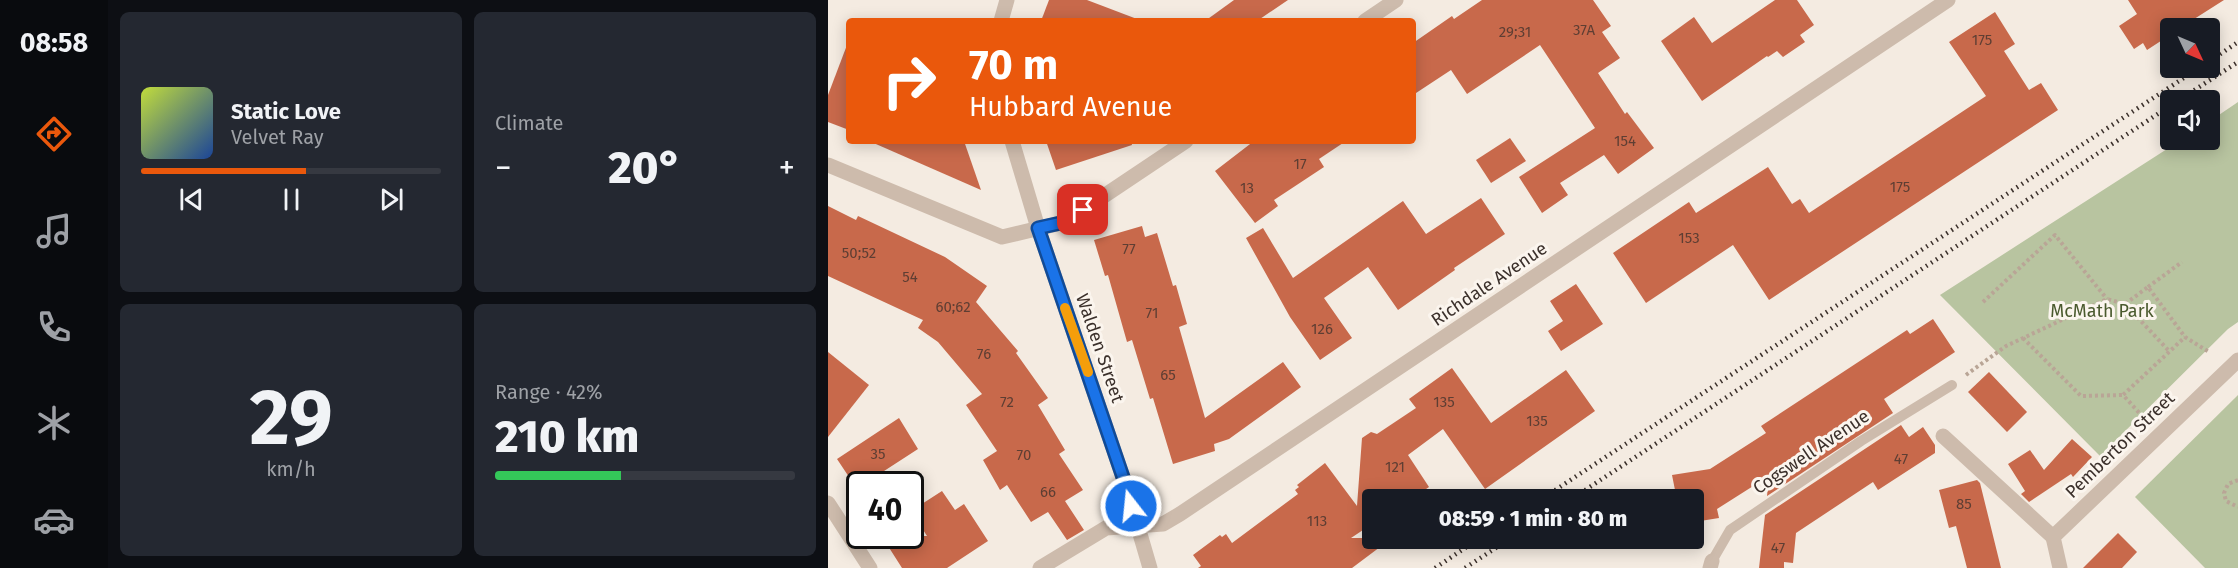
<!DOCTYPE html>
<meta charset="utf-8">
<style>
body{margin:0;font-family:"Fira Sans",sans-serif;background:#242831;color:#f1f3f6;height:100vh;display:flex;flex-direction:column;font-size:22px;white-space:nowrap}
*{box-sizing:border-box;margin:0}
p{font-size:20px;color:#9ea1a6}
.icon{flex:none;width:33px;height:33px;fill:none;stroke:currentColor;stroke-width:2;stroke-linecap:round;stroke-linejoin:round}
.map{position:relative;flex:1;overflow:hidden}
.drawer{display:flex;flex-direction:column;gap:12px;padding:12px;background:#0d0f14;width:720px}
.drawer>*{flex:none}
.top-card{position:absolute;left:18px;top:18px;width:570px;height:126px;border-radius:6px;box-shadow:0 3px 15px #0003;background:#ea580c;color:#fff;overflow:hidden}
.needle{width:39px;rotate:134deg}
.tools{position:absolute;left:1332px;top:18px;display:grid;gap:12px}
.tools a{display:grid;place-items:center;width:60px;height:60px;border-radius:6px;background:#171b24;box-shadow:0 3px 15px #0003;font-size:30px}
.speed{position:absolute;left:18px;top:471px;display:flex;gap:12px;font-size:30px;font-weight:700;text-align:center}
.speed>*{display:grid;place-content:center;width:78px;height:78px;border-radius:50%;background:#171b24;box-shadow:0 3px 15px #0003;line-height:1}
.speed .limit{border:3px solid #111;border-radius:9px;background:#fff;color:#111}
.pin{position:absolute;display:grid;place-items:center;width:51px;height:51px;color:#fff;margin:-26px;border-radius:12px;box-shadow:0 3px 9px #0006}
.me{position:absolute;width:66px;margin:-33px;rotate:344deg;stroke-linejoin:round;filter:drop-shadow(0 0 4px #0008)}
.turn{display:flex;align-items:center;gap:21px;height:126px;padding:0 24px;font-size:27px}
.turn .icon{width:78px;height:78px;stroke-width:2.5}
.turn b{display:block;font-size:42px;line-height:51px}
.big{font-size:45px;font-weight:800;line-height:1.1}
.drawer .card{flex:1;display:flex;flex-direction:column;justify-content:center;gap:9px;min-width:0;padding:0 21px;border-radius:9px;background:#242831}
.drawer .dial{align-items:center;gap:0}
.dial b{font-size:78px;line-height:1}
.song{display:flex;align-items:center;gap:18px}
.cover{width:72px;height:72px;border-radius:9px;background:linear-gradient(135deg,hsl(70 70% 55%),hsl(220 70% 35%))}
.played{height:6px;border-radius:3px;background:linear-gradient(90deg,#ea580c 55%,#363941 55%)}
.keys{display:flex;justify-content:space-around;direction:ltr}
.heat{display:flex;justify-content:space-between;align-items:center;font-size:33px;direction:ltr}
.charge{height:9px;border-radius:4px;background:linear-gradient(90deg,#34c759 42%,#363941 0)}
.drawer .tiles{flex:1;display:grid;gap:12px;grid-template-columns:repeat(2,1fr)}
.trip{position:absolute;left:534px;top:489px;width:342px;height:60px;border-radius:6px;background:#171b24;box-shadow:0 3px 15px #0003;font-weight:800;line-height:60px;text-align:center}
main{display:flex;flex:1;min-height:0}
.tabs{display:flex;flex-direction:column;width:108px;justify-content:space-around;align-items:center;background:#090b0e;color:#9ea1a6}
.tabs .icon{width:42px;height:42px}
.tabs .on{color:#ea580c}
.tabs b{font-size:27px;color:#f1f3f6}
.map>svg:first-child{display:block}
.green{fill:#b8c4a0}
.building{fill:#c8694b}
.lines{fill:none;stroke-linecap:round;stroke-linejoin:round}
.path{stroke:#b9a596;stroke-width:4;stroke-dasharray:3 3;stroke-linecap:butt}
.service{stroke:#cdbbac;stroke-width:10}
.minor{stroke:#cdbbac;stroke-width:15}
.tertiary{stroke:#cdbbac;stroke-width:15}
.rail{stroke:#3b302b;stroke-width:4.5;stroke-dasharray:1.5 4.5;stroke-linecap:butt}
.route-casing{stroke:#114b97;stroke-width:15}
.route{stroke:#1a73e8;stroke-width:10}
.slow{stroke:#f59e0b;stroke-width:10}
.labels{text-anchor:middle;stroke-width:6;stroke-linejoin:round;paint-order:stroke}
.number-label{font-size:15px;fill:#5e3e33}
.street-label{font-size:18px;fill:#3b302b;stroke:#fbf5ee}
.park-label{font-size:18px;fill:#4a5a2e;stroke:#fbf5ee}
</style>
<main>
<nav class="tabs">
<b>08:58</b>
<svg class="icon on" aria-label="directions" viewBox="0 0 24 24"><path d="M12 3l9 9-9 9-9-9zM9 14v-3h6M13 9l2 2-2 2"/></svg>
<svg class="icon" aria-label="music" viewBox="0 0 24 24"><path d="M9 18V5l10-2v13"/><circle cx="6" cy="18" r="3"/><circle cx="16" cy="16" r="3"/></svg>
<svg class="icon" aria-label="phone" viewBox="0 0 24 24"><path d="M5 4h4l2 5-3 2q2 4 5 5l2-3 5 2v4C11 20 4 13 5 4z"/></svg>
<svg class="icon" aria-label="climate" viewBox="0 0 24 24"><path d="M12 3v18M4 7l16 10M4 17L20 7"/></svg>
<svg class="icon" aria-label="car" viewBox="0 0 24 24"><path d="M5 17H2v-5l4-1 3-4h7l3 4 3 1v5h-3M9 17h6M6 11h13"/><circle cx="7" cy="17" r="2"/><circle cx="17" cy="17" r="2"/></svg>
</nav>
<section class="drawer">
<div class="tiles">
<div class="card">
<div class="song"><i class="cover"></i><div><b>Static Love</b><p>Velvet Ray</p></div></div>
<div class="played"></div>
<div class="keys"><svg class="icon" aria-label="previous" viewBox="0 0 24 24"><path d="M18 5L8 12l10 7zM5 5v14"/></svg><svg class="icon" aria-label="pause" viewBox="0 0 24 24"><path d="M8 5v14M16 5v14"/></svg><svg class="icon" aria-label="next" viewBox="0 0 24 24"><path d="M6 5l10 7-10 7zM19 5v14"/></svg></div>
</div>
<div class="card"><p>Climate</p>
<div class="heat"><a>−</a><b class="big">20°</b><a>+</a></div>
</div>
<div class="card dial"><b>29</b><p>km/h</p></div>
<div class="card"><p>Range · 42%</p><b class="big">210 km</b><div class="charge"></div></div>
</div>
</section>
<div class="map">
<svg width="1410" height="568" viewBox="0 0 1410 568">
<rect width="100%" height="100%" fill="#f4ebe1"/>
<!-- green -->
<g class="green">
<polygon points="1410,102 1410,322 1400,329 1272,456 1112,295 1353,140 1382,140 1382,121"/>
<polygon points="1410,395 1410,568 1377,568 1307,497"/>
</g>
<!-- building -->
<g class="building">
<polygon points="221,0 259,0 309,19 309,21 213,21"/>
<polygon points="406,0 460,0 429,21 377,21"/>
<polygon points="654,0 765,0 783,26 774,32 792,58 770,73 797,114 799,112 826,148 790,174 776,155 732,183 740,195 714,213 691,177 767,128 712,45 639,94 623,70 585,95 585,43 624,16 626,19"/>
<polygon points="947,0 969,0 986,25 972,35 977,42 955,57 949,51 940,57 939,56 874,101 833,41 866,17 884,43"/>
<polygon points="1300,0 1396,0 1352,28 1342,28 1342,35 1319,50 1315,43 1306,49 1291,26 1309,14"/>
<polygon points="1167,12 1187,44 1176,51 1201,90 1213,83 1230,110 941,300 905,245 818,303 785,253 861,202 868,213 940,167 964,204 972,199 981,213 1158,96 1121,42"/>
<polygon points="19,45 21,45 21,130 0,122 0,95"/>
<polygon points="682,138 698,161 663,183 648,160"/>
<polygon points="41,141 136,141 153,190"/>
<polygon points="218,141 303,141 304,145 228,170"/>
<polygon points="426,141 518,141 491,159 496,167 446,200 450,206 427,223 387,171"/>
<polygon points="653,198 677,234 626,268 627,270 570,310 540,267 496,298 524,338 492,360 462,317 418,238 435,228 465,278 575,201 598,234"/>
<polygon points="0,206 28,220 30,216 117,257 159,286 148,302 190,351 188,353 220,398 210,405 237,450 231,454 255,490 237,501 256,530 239,540 220,512 203,522 179,485 172,490 155,460 169,451 138,405 154,394 110,342 90,328 95,320 0,276"/>
<polygon points="314,226 317,237 329,233 345,286 348,285 359,324 351,327 377,418 455,362 473,387 401,439 386,444 387,451 345,464 325,398 322,399 304,340 299,342 280,275 277,276 266,240"/>
<polygon points="748,284 775,324 733,351 720,331 735,321 722,301"/>
<polygon points="1105,319 1127,352 1056,399 1065,413 939,496 941,476 889,509 891,518 866,522 866,500 849,500 844,475 882,469 938,433 933,426 1079,330 1082,334"/>
<polygon points="0,352 41,385 0,437"/>
<polygon points="624,368 663,423 738,370 767,411 657,489 615,429 580,455 601,487 582,500 544,500 544,524 523,538 564,538 524,568 370,568 373,566 365,555 392,535 394,537 398,534 404,543 470,494 467,490 471,487 469,485 497,463 529,506 534,438 543,432 549,434 588,408 581,399"/>
<polygon points="1161,372 1199,412 1179,432 1140,392"/>
<polygon points="71,418 90,449 36,484 32,484 29,489 9,459"/>
<polygon points="1073,425 1081,437 1095,427 1107,445 1107,453 1050,490 1045,482 968,533 965,563 956,562 956,568 931,568 937,515"/>
<polygon points="1244,439 1264,457 1245,477 1243,474 1201,502 1193,494 1197,491 1180,464 1202,450 1216,470"/>
<polygon points="1149,480 1152,483 1173,568 1139,568 1128,526 1121,528 1111,490"/>
<polygon points="114,491 127,510 136,504 160,541 119,568 74,568 60,546 75,536 99,536 83,511"/>
<polygon points="1290,533 1309,552 1294,568 1255,568"/>
</g>
<g class="lines">
<!-- path -->
<g class="path">
<polyline points="1320,287 1354,262"/>
<polyline points="1155,302 1227,235 1279,299"/>
<polyline points="1297,304 1341,351"/>
<polyline points="1195,338 1253,396 1295,395"/>
<polyline points="1138,375 1178,346 1279,299 1297,304 1320,287 1357,337 1381,352"/>
<polyline points="1315,417 1295,395 1357,337"/>
<polyline points="1410,480 1400,484 1396,493 1398,501 1410,507"/>
</g>
<!-- service -->
<polyline class="service" points="884,561 902,530 1033,441 1124,385"/>
<!-- minor -->
<g class="minor">
<polyline points="537,21 568,0"/>
<polyline points="0,165 174,237 237,222 358,141"/>
<polyline points="1115,436 1225,537"/>
<polyline points="0,503 42,568"/>
<polyline points="212,568 278,528 335,524 352,514 1120,0"/>
<polyline points="882,568 884,561"/>
<polyline points="1232,568 1225,537 1410,360"/>
</g>
<!-- tertiary -->
<g class="tertiary">
<polyline points="173,21 179,0"/>
<polyline points="184,141 210,228 298,486 322,568"/>
</g>
<!-- rail -->
<g class="rail">
<polyline points="1382,61 1410,42"/>
<polyline points="1351,100 1410,62"/>
<polyline points="712,500 1371,68"/>
<polyline points="742,500 1342,106"/>
<polyline points="607,568 652,538"/>
<polyline points="637,568 683,538"/>
</g>
</g>
<g class="lines">
<defs>
<polyline id="route" points="255,210 237,222 210,228 298,486 303,506"/>
</defs>
<!-- route casing -->
<use href="#route" class="route-casing"/>
<!-- route -->
<use href="#route" class="route"/>
<!-- slow -->
<polyline class="slow" points="237,308 260,372"/>
</g>
<g class="labels">
<!-- number labels -->
<g class="number-label">
<text x="756" y="35">37A</text>
<text x="687" y="37">29;31</text>
<text x="1154" y="45">175</text>
<text x="797" y="146">154</text>
<text x="472" y="169">17</text>
<text x="1072" y="192">175</text>
<text x="419" y="193">13</text>
<text x="861" y="243">153</text>
<text x="301" y="254">77</text>
<text x="31" y="258">50;52</text>
<text x="82" y="282">54</text>
<text x="125" y="312">60;62</text>
<text x="324" y="318">71</text>
<text x="494" y="334">126</text>
<text x="156" y="359">76</text>
<text x="340" y="380">65</text>
<text x="179" y="407">72</text>
<text x="616" y="407">135</text>
<text x="709" y="426">135</text>
<text x="50" y="459">35</text>
<text x="196" y="460">70</text>
<text x="1073" y="464">47</text>
<text x="567" y="472">121</text>
<text x="220" y="497">66</text>
<text x="1136" y="509">85</text>
<text x="489" y="526">113</text>
<text x="950" y="553">47</text>
</g>
<!-- street labels -->
<g class="street-label">
<text transform="translate(661 284) rotate(-34)" y="6">Richdale Avenue</text>
<text transform="translate(272 348) rotate(71)" y="6">Walden Street</text>
<text transform="translate(1292 445) rotate(-44)" y="6">Pemberton Street</text>
<text transform="translate(983 452) rotate(-34)" y="6">Cogswell Avenue</text>
</g>
<!-- park labels -->
<g class="park-label">
<text x="1274" y="317">McMath Park</text>
</g>
</g>
</svg>
<div class="tools">
<a><svg class="needle" viewBox="-14 -14 28 28"><path d="M0-13l5 13h-10z" fill="#e53935"/><path d="M0 13l5-13h-10z" fill="#9ea1a6"/></svg></a>
<a><svg class="icon" aria-label="sound" viewBox="0 0 24 24"><path d="M4 9h4l5-4v14l-5-4H4zM17 9q2 3 0 6"/></svg></a>
</div>
<div class="speed"><div class="limit">40</div></div>
<div class="pin" style="left:255px;top:210px;background:#d93025"><svg class="icon" aria-label="arrive" viewBox="0 0 24 24"><path d="M6 21V4h12l-3 4 3 4H6"/></svg></div>
<svg class="me" style="left:303px;top:506px" viewBox="-20 -20 40 40"><circle r="17" fill="#1a73e8" stroke="#fff" stroke-width="3"/><path d="M0-11L8 9 0 5-8 9z" fill="#fff"/></svg>
<div class="trip">08:59 · 1 min · 80 m</div>
<div class="top-card">
<div class="turn"><svg class="icon" aria-label="right" viewBox="0 0 24 24"><path d="M7 20v-9h11M14 6l5 5-5 5"/></svg><div><b>70 m</b>Hubbard Avenue</div></div>
</div>
</div>
</main>
